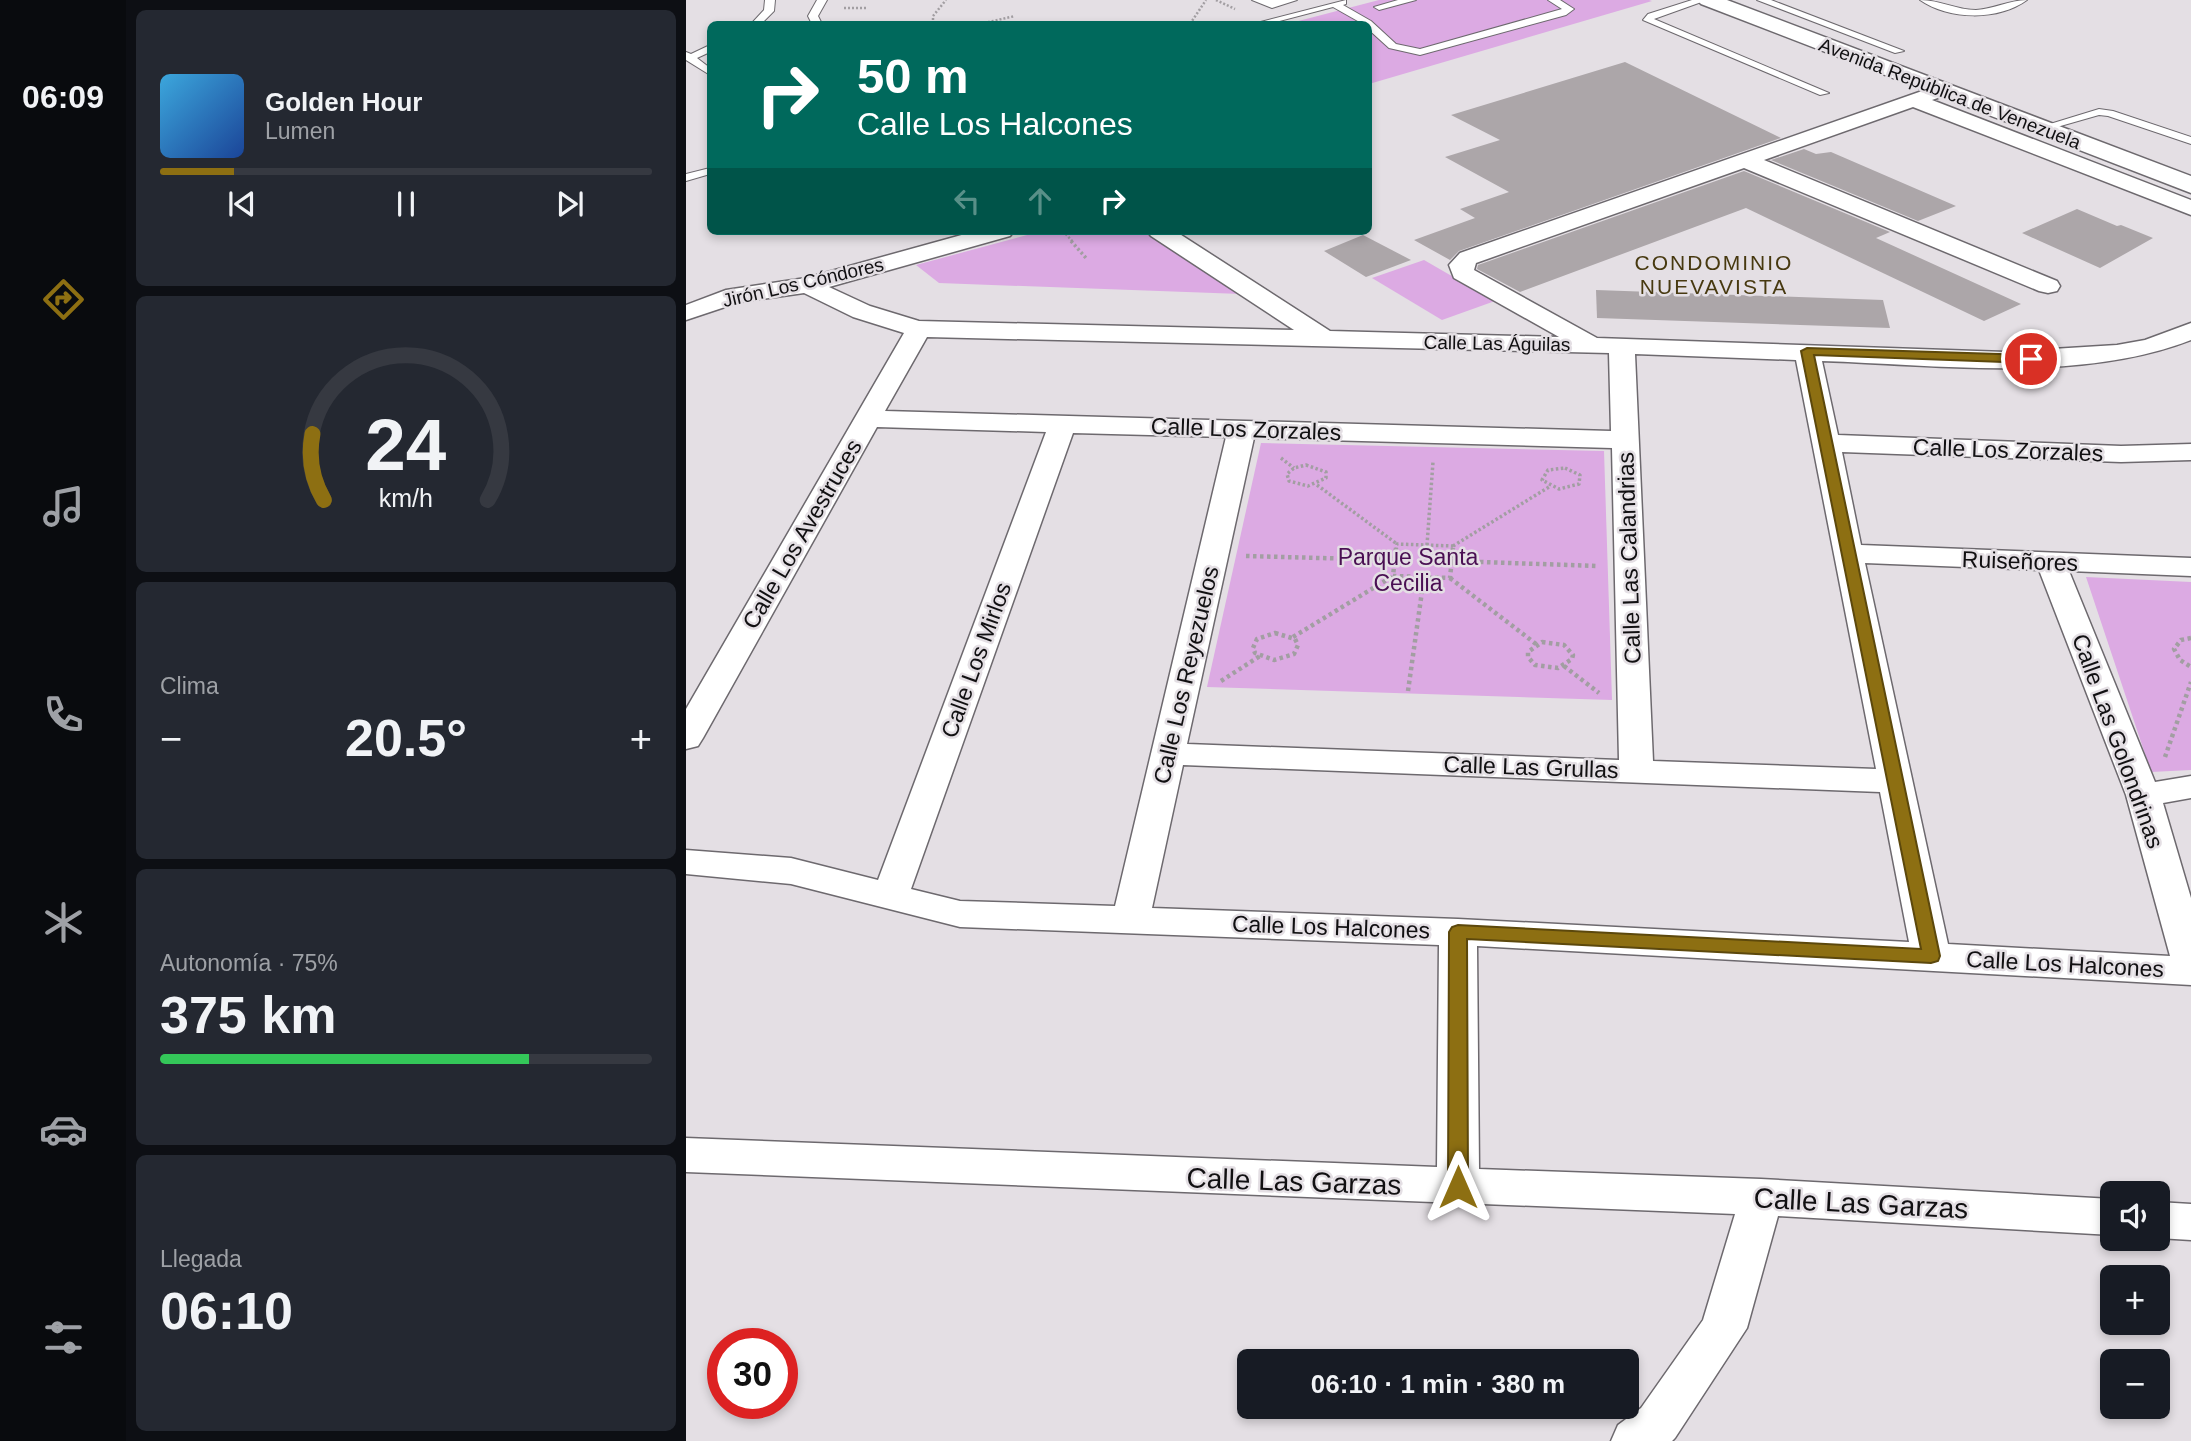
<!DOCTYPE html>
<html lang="es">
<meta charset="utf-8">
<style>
body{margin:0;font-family:Helvetica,sans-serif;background:#242831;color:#f1f3f6;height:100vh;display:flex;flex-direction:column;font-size:26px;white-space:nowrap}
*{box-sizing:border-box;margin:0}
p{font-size:23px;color:#9ea1a6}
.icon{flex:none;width:38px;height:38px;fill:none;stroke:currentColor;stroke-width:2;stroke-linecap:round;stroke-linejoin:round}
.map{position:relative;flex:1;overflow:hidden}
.sheet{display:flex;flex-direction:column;gap:10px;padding:10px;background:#0d0f14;width:560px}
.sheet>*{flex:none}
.guide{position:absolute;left:21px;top:21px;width:665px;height:214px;border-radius:10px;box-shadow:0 4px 10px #0003;background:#00695c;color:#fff;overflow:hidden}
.tools{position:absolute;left:1414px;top:1181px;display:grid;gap:14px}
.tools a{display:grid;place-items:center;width:70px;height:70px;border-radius:10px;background:#171b24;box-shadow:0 4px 10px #0003;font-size:35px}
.speed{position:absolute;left:21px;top:1328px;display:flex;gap:14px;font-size:35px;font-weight:700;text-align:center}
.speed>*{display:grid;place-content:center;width:91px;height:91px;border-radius:50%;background:#171b24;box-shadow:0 4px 10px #0003;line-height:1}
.speed .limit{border:10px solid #d22;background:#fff;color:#111}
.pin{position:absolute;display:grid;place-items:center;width:60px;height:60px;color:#fff;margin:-30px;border:4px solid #fff;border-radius:50%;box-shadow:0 2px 7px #0007}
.me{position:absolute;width:77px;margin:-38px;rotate:0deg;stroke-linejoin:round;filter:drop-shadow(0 0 5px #0008)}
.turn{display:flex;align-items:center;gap:24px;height:147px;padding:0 35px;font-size:32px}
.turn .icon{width:91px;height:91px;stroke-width:2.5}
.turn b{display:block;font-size:49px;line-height:60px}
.lanes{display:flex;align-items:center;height:66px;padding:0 35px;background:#0003;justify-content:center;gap:35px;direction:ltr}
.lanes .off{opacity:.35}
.big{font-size:52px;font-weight:800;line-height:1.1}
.sheet .tile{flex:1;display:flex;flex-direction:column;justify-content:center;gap:10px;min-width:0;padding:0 24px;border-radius:10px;background:#242831}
.sheet .dial{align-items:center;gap:0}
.dial svg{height:182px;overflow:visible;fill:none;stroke:#363941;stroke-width:7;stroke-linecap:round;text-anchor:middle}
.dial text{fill:#f1f3f6;stroke:none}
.song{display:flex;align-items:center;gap:21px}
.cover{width:84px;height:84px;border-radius:10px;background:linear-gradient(135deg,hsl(200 70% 55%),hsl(220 70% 35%))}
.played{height:7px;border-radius:4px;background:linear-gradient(90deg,#8d6f12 15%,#363941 15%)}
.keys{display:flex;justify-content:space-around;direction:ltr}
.heat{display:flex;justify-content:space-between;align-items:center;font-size:38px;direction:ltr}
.charge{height:10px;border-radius:5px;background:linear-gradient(90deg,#34c759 75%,#363941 0)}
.trip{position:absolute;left:551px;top:1349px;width:402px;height:70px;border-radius:10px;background:#171b24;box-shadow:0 4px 10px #0003;font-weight:800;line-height:70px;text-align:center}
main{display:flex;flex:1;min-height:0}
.tab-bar{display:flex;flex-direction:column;width:126px;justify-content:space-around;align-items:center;background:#090b0e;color:#9ea1a6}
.tab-bar .icon{width:49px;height:49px}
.tab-bar .on{color:#8d6f12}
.tab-bar b{font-size:32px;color:#f1f3f6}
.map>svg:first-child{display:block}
.green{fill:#dcaae3}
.building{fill:#aca6a9}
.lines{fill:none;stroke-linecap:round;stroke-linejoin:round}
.service-casing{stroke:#6d696e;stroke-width:2}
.minor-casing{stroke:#6d696e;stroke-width:3}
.primary-casing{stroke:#6d696e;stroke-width:3}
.path-far2{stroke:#a29ea2;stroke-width:2.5;stroke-dasharray:2 2;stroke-linecap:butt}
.path-far1{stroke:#a29ea2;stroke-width:3.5;stroke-dasharray:2.5 2.5;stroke-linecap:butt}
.path{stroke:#a29ea2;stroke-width:4.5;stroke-dasharray:3.5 3.5;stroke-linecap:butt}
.service{fill:#fff;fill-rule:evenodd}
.minor{fill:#fff;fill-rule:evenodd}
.primary{fill:#fff;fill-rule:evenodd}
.route{fill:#8d6f12;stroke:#5c480c;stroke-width:2}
.labels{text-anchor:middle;stroke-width:5;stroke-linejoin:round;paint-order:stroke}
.far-street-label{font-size:19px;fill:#111012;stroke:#e4dfe4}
.far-neighbourhood-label{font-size:21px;letter-spacing:2px;fill:#473910;stroke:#e4dfe4}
.street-label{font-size:23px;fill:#111012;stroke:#e4dfe4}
.park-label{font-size:23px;fill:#4a0f53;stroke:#e4dfe4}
.near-street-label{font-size:28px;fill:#111012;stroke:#e4dfe4}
</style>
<main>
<nav class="tab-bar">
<b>06:09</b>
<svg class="icon on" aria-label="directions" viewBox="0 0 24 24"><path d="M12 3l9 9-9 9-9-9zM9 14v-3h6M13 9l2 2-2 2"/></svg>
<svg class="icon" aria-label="music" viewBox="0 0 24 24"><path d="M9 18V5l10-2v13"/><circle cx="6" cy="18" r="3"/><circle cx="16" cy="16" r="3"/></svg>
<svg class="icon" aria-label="phone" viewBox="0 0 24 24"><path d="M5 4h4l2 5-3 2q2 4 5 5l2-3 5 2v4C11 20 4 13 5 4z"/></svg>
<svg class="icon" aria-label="climate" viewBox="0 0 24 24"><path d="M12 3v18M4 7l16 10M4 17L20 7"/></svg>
<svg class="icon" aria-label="car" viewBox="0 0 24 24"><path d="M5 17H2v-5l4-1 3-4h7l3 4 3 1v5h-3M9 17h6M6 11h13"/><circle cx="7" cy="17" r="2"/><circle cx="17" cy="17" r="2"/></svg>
<svg class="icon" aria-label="filters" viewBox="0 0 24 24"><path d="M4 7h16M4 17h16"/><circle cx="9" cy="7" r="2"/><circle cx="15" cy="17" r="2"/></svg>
</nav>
<section class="sheet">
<div class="tile">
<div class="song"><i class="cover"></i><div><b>Golden Hour</b><p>Lumen</p></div></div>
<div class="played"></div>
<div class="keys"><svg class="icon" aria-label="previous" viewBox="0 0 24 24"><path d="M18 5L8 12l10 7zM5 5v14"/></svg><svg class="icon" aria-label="pause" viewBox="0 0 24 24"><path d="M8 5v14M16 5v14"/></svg><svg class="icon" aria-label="next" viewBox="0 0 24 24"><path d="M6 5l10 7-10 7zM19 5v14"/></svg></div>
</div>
<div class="tile dial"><svg viewBox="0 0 100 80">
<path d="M14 69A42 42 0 1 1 86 69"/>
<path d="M14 69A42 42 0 0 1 9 40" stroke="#8d6f12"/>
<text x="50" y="56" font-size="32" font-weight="700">24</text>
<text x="50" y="72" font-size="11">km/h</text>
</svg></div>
<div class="tile"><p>Clima</p>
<div class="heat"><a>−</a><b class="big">20.5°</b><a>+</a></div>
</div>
<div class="tile"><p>Autonomía · 75%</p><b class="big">375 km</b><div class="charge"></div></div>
<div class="tile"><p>Llegada</p><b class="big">06:10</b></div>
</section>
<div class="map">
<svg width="1505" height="1441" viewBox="0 0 1505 1441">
<rect width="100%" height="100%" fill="#e4dfe4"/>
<!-- green -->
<g class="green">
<polygon points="693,0 963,0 966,1 683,84 682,24 601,24"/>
<polygon points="356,231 459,231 555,294 253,283 230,265"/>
<polygon points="738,260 809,301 756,320 686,278"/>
<polygon points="575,443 918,451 926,700 521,687"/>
<polygon points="1400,577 1505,582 1505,770 1465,772"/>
</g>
<!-- building -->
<g class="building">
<polygon points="939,62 1095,138 773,251 764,260 728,240 789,218 774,209 823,192 759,157 814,140 765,115"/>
<polygon points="1118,149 1130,154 1145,152 1270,206 1232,221 1085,160"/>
<polygon points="1058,171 1204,232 1190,238 1335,304 1298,321 1060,208 834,292 791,269 792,265"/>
<polygon points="1391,209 1431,226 1435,225 1467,238 1414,268 1336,233"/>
<polygon points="677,235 725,260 680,277 638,251"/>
<polygon points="910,290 1197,300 1204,328 911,318"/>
</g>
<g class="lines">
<defs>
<g id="service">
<polygon points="79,0 89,0 88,11 75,24 65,24 78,10"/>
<polygon points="131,0 141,0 132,16 136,24 126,24 122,16"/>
<polygon points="566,0 611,0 586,8"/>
<polygon points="660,0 660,4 657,5 685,21 710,44 734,49 876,9 862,0 874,0 888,9 880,15 734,55 703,48 682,29 682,24 677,24 647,7 582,24 567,24"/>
<polygon points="712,0 730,0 693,10 688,7"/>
<polygon points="1006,0 1021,0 968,19 1143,93 1134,95 957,20 962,14"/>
<polygon points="1071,0 1085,0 1218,51 1209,53"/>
<path d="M 1234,0 C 1254,0 1271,10 1290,10 C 1308,9 1323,0 1341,0 C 1312,21 1263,20 1234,0 Z"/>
<polygon points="24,45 24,52 11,58 24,68 24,75 0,60 0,52 5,54"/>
<polygon points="1413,109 1427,111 1505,137 1505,144 1422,116 1413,115 1357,131 1351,128"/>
<polygon points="24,168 24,174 0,181 0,174"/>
</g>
<g id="minor">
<path d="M 1256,84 L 1263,86 L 1266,90 L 1263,94 L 1246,100 L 1505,200 L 1505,215 L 1227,107 L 1078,160 L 1371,281 L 1374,286 L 1371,291 L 1362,293 L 1353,291 L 1058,168 L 790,263 L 788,270 L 911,338 L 1320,352 L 1431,345 L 1459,340 L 1505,323 L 1505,340 C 1395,383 1253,365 1136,361 L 1152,435 L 1435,446 L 1505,444 L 1505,460 L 1435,462 L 1156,452 L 1175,545 L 1505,558 L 1505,576 L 1383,571 L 1469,782 L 1505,776 L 1505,798 L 1477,803 L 1505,898 L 1505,985 L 791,946 L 793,1169 L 1075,1179 L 1426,1199 L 1426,1235 L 1092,1216 L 1061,1328 L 989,1438 L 986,1441 L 925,1441 L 932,1425 L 955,1408 L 1017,1320 L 1049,1214 L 0,1172 L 0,1138 L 751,1167 L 753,945 L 274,927 L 105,884 L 0,874 L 0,850 L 105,858 L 192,880 L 360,432 L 191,427 L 17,738 L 12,746 L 0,749 L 0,709 L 218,333 L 167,317 L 118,293 L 54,302 L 0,320 L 0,305 L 40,290 L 120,278 L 290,231 L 328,231 L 324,236 L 143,287 L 184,306 L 233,321 L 608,330 L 465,236 L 461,231 L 489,231 L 644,331 L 873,337 L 768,278 L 763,265 L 774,253 ZM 241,337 L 923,353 L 925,431 L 199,411 ZM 949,354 L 1110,360 L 1190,769 L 967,761 ZM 387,433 L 540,437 L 429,906 L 274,901 L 225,889 ZM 568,438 L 926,448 L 933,760 L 501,744 ZM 1179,563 L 1353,570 L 1440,795 L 1484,956 L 1262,944 ZM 497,765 L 1194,792 L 1223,942 L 772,919 L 466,908 Z"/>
<polygon points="1472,1202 1505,1204 1505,1240 1472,1238"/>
</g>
<polygon id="primary" points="1011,0 1041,0 1505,176 1505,193 1015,4"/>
</defs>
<!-- service casing -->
<use href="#service" class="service-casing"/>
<!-- minor casing -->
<use href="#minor" class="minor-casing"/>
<!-- primary casing -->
<use href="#primary" class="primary-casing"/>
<!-- path-far2 -->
<g class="path-far2">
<polyline points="530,0 549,9"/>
<polyline points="158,8 182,8"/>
<polyline points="247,24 247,16 260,0"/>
<polyline points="294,24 329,16"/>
<polyline points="504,24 520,0"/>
<polyline points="377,231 387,242"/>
</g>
<!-- path-far1 -->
<g class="path-far1">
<polyline points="385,241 400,258"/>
<polyline points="595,458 608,468"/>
<polygon points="620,465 640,472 640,478 622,486 603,481 601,474 608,468"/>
<polygon points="879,468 894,475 893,484 873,489 856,480 862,470"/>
<polyline points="631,485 711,544"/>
<polyline points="741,545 747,462"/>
<polyline points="767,546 863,487"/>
<polyline points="710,550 711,544 767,546 767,550"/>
</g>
<!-- path -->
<g class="path">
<polyline points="710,548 707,576 764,578 767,548"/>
<polyline points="560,556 709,560"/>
<polyline points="766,561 912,566"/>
<polyline points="764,578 850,644"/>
<polygon points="589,633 609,639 612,645 608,654 588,660 569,653 567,648 571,639"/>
<polyline points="607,637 707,576"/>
<polyline points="1505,638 1495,640 1488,649 1494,660 1505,667"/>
<polygon points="856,642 878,645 887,655 886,659 872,668 849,665 842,657 842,652"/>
<polyline points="878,666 913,693"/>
<polyline points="535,681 574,656"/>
<polyline points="722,691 738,577"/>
<polyline points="1479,757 1505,682"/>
</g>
<!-- service -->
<use href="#service" class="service"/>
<!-- minor -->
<use href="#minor" class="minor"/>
<!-- primary -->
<use href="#primary" class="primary"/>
</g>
<!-- route -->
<polygon class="route" points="1121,348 1345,355 1351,359 1345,363 1128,355 1254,956 1252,961 1245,963 781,939 782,1187 779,1193 772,1196 765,1193 762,1187 763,932 766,927 772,925 1235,949 1115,351"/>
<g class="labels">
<!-- far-street labels -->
<g class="far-street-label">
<text transform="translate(1264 93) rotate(21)" y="7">Avenida República de Venezuela</text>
<text transform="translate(117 282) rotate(-13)" y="7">Jirón Los Cóndores</text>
<text transform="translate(811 343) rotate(1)" y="7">Calle Las Águilas</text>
</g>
<!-- far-neighbourhood labels -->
<g class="far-neighbourhood-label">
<text x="1028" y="270">CONDOMINIO<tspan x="1028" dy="24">NUEVAVISTA</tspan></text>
</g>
<!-- street labels -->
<g class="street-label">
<text transform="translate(560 429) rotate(2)" y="8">Calle Los Zorzales</text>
<text transform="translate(1322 450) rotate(2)" y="8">Calle Los Zorzales</text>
<text transform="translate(116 534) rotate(-60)" y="8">Calle Los Avestruces</text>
<text transform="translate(943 558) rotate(-92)" y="8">Calle Las Calandrias</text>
<text transform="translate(1334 561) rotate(2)" y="8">Ruiseñores</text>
<text transform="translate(290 660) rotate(-70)" y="8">Calle Los Mirlos</text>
<text transform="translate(500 675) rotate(-77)" y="8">Calle Los Reyezuelos</text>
<text transform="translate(1432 741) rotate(70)" y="8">Calle Las Golondrinas</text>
<text transform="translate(845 767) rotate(2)" y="8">Calle Las Grullas</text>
<text transform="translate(645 927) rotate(2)" y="8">Calle Los Halcones</text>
<text transform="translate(1379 964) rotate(3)" y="8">Calle Los Halcones</text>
</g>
<!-- park labels -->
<g class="park-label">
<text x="722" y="565">Parque Santa<tspan x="722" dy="26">Cecilia</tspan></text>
</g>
<!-- near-street labels -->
<g class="near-street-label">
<text transform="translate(608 1181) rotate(2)" y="10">Calle Las Garzas</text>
<text transform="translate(1175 1203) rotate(3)" y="10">Calle Las Garzas</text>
</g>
</g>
</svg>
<div class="tools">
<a><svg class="icon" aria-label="sound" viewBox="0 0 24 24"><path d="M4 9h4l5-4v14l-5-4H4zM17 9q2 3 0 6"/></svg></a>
<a>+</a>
<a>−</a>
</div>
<div class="speed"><div class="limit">30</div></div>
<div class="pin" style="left:1345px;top:359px;background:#d93025"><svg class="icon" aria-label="arrive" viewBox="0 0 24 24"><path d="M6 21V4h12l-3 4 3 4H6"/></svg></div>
<svg class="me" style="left:772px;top:1187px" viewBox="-20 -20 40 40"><path d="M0-17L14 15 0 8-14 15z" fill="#8d6f12" stroke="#fff" stroke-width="4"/></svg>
<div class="trip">06:10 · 1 min · 380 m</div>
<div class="guide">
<div class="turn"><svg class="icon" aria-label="right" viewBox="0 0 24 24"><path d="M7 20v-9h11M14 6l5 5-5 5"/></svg><div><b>50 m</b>Calle Los Halcones</div></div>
<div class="lanes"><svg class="icon off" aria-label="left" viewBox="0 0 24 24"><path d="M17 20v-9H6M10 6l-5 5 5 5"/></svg><svg class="icon off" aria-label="ahead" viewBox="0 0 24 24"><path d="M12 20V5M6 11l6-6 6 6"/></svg><svg class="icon" aria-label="right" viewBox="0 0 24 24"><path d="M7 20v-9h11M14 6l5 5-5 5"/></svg></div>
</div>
</div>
</main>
